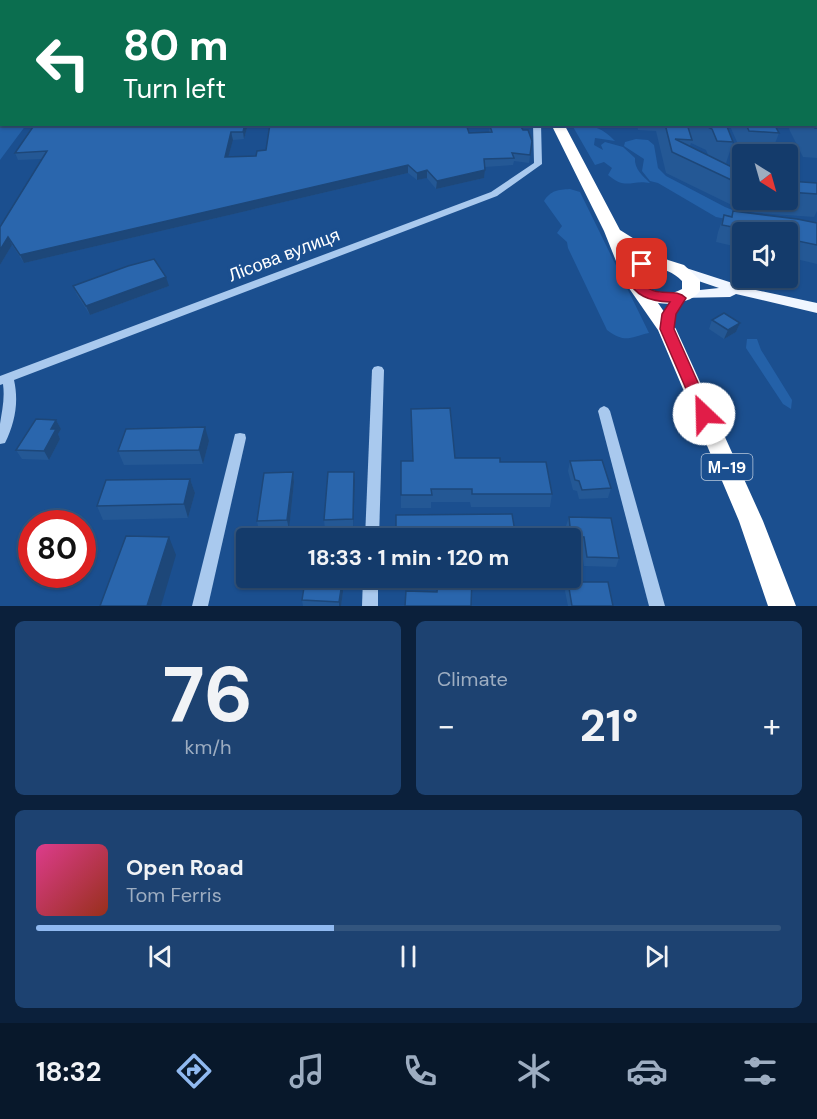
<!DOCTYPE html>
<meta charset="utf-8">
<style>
body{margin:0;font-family:"DM Sans",sans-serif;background:#1d4271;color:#f1f3f6;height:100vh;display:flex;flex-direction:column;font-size:22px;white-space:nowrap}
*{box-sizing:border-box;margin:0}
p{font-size:20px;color:#9dadc1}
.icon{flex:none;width:33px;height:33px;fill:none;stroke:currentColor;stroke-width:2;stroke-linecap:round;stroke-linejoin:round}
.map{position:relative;height:606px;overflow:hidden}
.panel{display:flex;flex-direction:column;gap:15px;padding:15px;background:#0b203b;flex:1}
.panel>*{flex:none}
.hud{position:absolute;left:0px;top:0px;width:818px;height:126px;box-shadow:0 2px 4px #0004,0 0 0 2px #33557e;background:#0b6e4f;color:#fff;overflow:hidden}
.needle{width:39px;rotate:143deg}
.fabs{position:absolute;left:732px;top:144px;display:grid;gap:12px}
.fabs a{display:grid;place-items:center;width:66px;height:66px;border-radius:6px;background:#143b6b;box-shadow:0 2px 4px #0004,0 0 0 2px #33557e;font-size:30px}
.speed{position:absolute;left:18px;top:510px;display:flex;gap:12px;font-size:30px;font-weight:700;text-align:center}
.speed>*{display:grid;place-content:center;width:78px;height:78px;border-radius:50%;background:#143b6b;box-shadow:0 2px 4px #0004,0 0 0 2px #33557e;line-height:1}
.speed .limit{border:9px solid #d22;background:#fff;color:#111}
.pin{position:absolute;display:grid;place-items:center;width:51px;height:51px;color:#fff;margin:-26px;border-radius:12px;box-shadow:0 3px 9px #0006}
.me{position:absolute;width:66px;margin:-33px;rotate:336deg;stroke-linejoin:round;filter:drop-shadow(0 0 4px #0008)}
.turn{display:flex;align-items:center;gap:21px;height:126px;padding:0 24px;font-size:27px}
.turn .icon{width:78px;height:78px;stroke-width:2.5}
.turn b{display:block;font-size:42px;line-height:51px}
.big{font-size:45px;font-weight:700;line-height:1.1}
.panel .card{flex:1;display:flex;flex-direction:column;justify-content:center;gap:9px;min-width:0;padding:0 21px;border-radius:9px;background:#1d4271}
.panel .dial{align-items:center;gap:0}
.dial b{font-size:78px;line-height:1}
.song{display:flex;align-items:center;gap:18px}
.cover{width:72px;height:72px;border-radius:9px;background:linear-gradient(135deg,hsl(330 70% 55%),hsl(10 70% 35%))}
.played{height:6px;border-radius:3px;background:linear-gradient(90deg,#90b9f0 40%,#33557e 40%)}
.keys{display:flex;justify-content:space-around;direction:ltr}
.heat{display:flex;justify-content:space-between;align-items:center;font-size:33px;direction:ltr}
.panel .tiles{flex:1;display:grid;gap:15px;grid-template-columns:1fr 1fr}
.card:last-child{grid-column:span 2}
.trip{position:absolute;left:236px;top:528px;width:345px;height:60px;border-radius:6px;background:#143b6b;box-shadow:0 2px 4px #0004,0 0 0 2px #33557e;font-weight:700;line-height:60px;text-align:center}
.dock{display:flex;height:96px;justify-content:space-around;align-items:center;background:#08182b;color:#9dadc1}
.dock .icon{width:42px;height:42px}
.dock .active{color:#90b9f0}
.dock b{font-size:27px;color:#f1f3f6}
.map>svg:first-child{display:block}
.green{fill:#2461a8}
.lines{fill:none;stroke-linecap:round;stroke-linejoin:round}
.minor{fill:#a9c9ee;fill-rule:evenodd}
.major{fill:#f0f6ff;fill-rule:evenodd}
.highway{fill:#fff;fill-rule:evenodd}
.wall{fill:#245895;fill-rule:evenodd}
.shaded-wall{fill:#1d4779}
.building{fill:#2a66ad;stroke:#1d4779;stroke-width:1.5}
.route{fill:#e11d48;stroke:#92132f;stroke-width:1.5}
.labels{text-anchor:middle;stroke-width:6;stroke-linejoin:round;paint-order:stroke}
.shield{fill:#1b4f8f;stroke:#bbcadd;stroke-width:1.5}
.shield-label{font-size:16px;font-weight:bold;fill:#fff}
.street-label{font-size:18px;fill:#fff;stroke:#1b4f8f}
</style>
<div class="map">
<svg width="817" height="606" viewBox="0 0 817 606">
<rect width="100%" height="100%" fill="#1b4f8f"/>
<!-- green -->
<g class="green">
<polygon points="0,47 2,124 26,125 0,160"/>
<path d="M 572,125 C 589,124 602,127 615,141 L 595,138 L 594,145 L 603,150 L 601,145 L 605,142 L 623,147 L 635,158 C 634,169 643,176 650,183 C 631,179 627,191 608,175 L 612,168 L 604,162 L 595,165 Z"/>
<polygon points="636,139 648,140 654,145 658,168 666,176 725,207 745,215 726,219 716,217 658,183 650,181 642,171 644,159 624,146 625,142"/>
<path d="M 570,189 L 580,192 L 649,333 C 630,337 626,344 607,330 L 568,248 L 567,242 L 557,233 L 562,226 L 544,201 C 551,190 558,190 570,189 Z"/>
<polygon points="747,339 757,339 761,350 792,400 791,409 783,404 746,348"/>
</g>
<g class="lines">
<!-- minor -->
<g class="minor">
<polygon points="773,0 780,0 781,2 775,2"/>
<path d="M 533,124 L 541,124 L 542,164 L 497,196 L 14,380 C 19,402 15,423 5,443 L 0,444 C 0,438 0,430 0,424 C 2,410 5,399 3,384 L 0,385 L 0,376 L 491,192 L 534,163 Z"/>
<polygon points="378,366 382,367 384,370 379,538 365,538 372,370 374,367"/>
<polygon points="604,406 608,408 610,411 665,606 649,606 598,411 600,408"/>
<polygon points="240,433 245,434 246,438 208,606 192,606 235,434"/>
<polygon points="363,578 378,578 378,606 362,606"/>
</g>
<!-- major -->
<polygon class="major" points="680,266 751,289 817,303 817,313 736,294 730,297 681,298 679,295 681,292 719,288 675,273 673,270"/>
<!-- highway -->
<g class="highway">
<polygon points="487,0 495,0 496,2 487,2"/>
<path d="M 551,124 L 564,124 L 620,230 L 668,260 L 684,265 L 700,280 L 700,291 C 691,303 672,305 658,303 L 676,329 L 763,521 L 796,606 L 768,606 L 739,521 L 658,330 L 624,281 L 604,231 ZM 629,251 L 644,260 L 633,262 ZM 651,268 C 664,268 673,272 682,281 L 682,289 C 669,297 650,293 641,281 L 641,272 Z"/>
</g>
</g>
<!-- wall -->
<g class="wall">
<polygon points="316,0 372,0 373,2 316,2"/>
<polygon points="605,0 641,0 641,2"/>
<polygon points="715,0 752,0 752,2 717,2"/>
<polygon points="794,0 817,0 817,54 816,53 816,2 795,2"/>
<polygon points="817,95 817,158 803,157 789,129 790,124 816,124"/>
<polygon points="248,124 244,139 233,140 228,157 256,156 469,133 489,132 490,126 501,126 500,124 519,124 532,141 529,163 514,161 513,165 485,167 484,178 436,189 427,178 417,180 408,173 24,263 12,245 0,265 0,227 42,159 18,160 15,153"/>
<path d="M 637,124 L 726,124 L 733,142 L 726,163 L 742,172 L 742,200 L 788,200 L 788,181 L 817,183 L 817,211 L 814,217 L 746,212 L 666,173 L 656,131 L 638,130 ZM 691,143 L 706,150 L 708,155 L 690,146 Z"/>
<polygon points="729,124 774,124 779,133 771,154 742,153"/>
<polygon points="733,211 817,223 817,264 788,257 788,232 742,232 742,248 716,242 718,232 724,215 731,216"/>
<polygon points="73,286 169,286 90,315 77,295"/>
<polygon points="712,320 740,323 736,332 724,339 709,329"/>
<polygon points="411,409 455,458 500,462 552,494 550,507 471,507 470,502 431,502 431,508 401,508 401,461 412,461"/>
<polygon points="56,420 61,429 58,434 60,439 49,460 22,459 16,450"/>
<polygon points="209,441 203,464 124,465 118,451"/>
<polygon points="570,461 611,488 608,498 579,499 577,491 573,490 568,471"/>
<polygon points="293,472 294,482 289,530 259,531 257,521"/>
<polygon points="354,472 355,481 353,529 325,529 324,520"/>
<polygon points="190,479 195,493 188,518 103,520 97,506"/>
<polygon points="569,517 619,558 616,567 584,566 581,546 570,546 570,538 568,538 566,526"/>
<rect x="257" y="578" width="33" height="2"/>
<polygon points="568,582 613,606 568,606 565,591"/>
<polygon points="343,592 341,606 303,606 302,600"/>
</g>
<!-- shaded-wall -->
<g class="shaded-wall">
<polygon points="245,124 248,124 244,139 243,132"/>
<polygon points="231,132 233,140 226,165 225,157"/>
<polygon points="408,165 408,173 24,263 20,255"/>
<polygon points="427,170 427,178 417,180 417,173"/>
<polygon points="485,170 484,178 436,189 437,181"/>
<polygon points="8,237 12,245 0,265 0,250"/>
<polygon points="166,277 169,286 90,315 86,306"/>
<polygon points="740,323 736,332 724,339 728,330"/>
<polygon points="56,420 61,429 58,434 60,439 49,460 44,451 51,429"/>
<polygon points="205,427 209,441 203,464 199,450"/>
<polygon points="293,472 294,482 289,530 287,520"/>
<polygon points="354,472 355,481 353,529 353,519"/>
<polygon points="190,479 195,493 188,518 184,504"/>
<polygon points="169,537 176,555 161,606 147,606"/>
<polygon points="342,583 343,592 341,606 339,606 339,602"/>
</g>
<!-- building -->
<g class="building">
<polygon points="14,0 193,0 192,2 12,2"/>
<polygon points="213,0 252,0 252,2 212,2"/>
<polygon points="345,0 372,0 373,2 355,2 355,0"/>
<rect x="565" y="0" width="17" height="2"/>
<rect x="675" y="0" width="14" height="2"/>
<polygon points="810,0 817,0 817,31 816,30 816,2 811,2"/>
<polygon points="2,12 2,40 0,40 0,13"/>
<polygon points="816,94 817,95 817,128 815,128 813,124 816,124"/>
<polygon points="35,124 245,124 243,132 231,132 225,157 256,156 257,151 266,150 270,124 466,124 469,133 492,132 490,126 506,126 505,124 519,124 523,130 528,130 532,141 530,155 512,153 514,158 484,159 485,170 437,181 427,170 417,173 408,165 20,255 8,237 0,250 0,227 47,151 15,153"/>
<polygon points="665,124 687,124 692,140 675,139 742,172 742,185 672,152"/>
<polygon points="702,124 726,124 733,142 717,141 712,129"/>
<polygon points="746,124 774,124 779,133 749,131"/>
<polygon points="788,181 817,183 817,194 788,192"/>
<polygon points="733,211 797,219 817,223 817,245 788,239 788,232 758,232 722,225 724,215 732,217"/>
<polygon points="154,259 166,277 86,306 73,286 128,266"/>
<polygon points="724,313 740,323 728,330 712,320"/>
<polygon points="450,408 455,458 500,458 500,462 546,462 552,494 472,494 472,489 431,489 432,495 401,495 401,461 413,461 411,409"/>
<polygon points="36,419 56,420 51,429 56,429 44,451 16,450"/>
<polygon points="205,427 199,450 118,451 126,429"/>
<polygon points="602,460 611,488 582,490 579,481 575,480 570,461"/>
<polygon points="293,472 287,520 257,521 264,473"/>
<polygon points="328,472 354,472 353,519 324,520"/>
<polygon points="190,479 184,504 97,506 106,480"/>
<polygon points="512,514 516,538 396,538 396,515"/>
<polygon points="569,517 611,518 619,558 587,557 584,537 571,536"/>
<polygon points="126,536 169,537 147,606 100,606"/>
<polygon points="438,578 472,578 471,606 405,606 406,591 437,592"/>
<polygon points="305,581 342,583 339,602 302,600"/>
<polygon points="568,582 608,582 613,606 572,606"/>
</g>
<!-- route -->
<path class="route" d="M 642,260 L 649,264 L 641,270 L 638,277 C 654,303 673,285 686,298 L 676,314 L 674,329 L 712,414 L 710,419 L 704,421 L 699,419 L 660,329 L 662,314 L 670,302 C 648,301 636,296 625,277 L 632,265 Z"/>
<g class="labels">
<!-- shield labels -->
<rect class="shield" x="701.5" y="454" width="51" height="26" rx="4.5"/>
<g class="shield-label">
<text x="727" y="473">М-19</text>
</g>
<!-- street labels -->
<g class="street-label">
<text transform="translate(284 255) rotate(-21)" y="6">Лісова вулиця</text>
</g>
</g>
</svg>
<div class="fabs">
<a><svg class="needle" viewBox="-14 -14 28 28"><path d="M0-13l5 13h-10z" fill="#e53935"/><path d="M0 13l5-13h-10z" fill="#9dadc1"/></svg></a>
<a><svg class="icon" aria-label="sound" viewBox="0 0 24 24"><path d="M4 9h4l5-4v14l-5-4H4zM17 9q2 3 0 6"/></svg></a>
</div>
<div class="speed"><div class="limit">80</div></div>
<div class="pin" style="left:642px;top:264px;background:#d93025"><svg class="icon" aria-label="arrive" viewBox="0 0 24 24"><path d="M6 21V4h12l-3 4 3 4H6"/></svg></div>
<svg class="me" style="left:704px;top:414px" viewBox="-20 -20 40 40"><circle r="19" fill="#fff"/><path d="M0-13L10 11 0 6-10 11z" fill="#e11d48"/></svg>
<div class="trip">18:33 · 1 min · 120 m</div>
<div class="hud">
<div class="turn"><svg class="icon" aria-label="left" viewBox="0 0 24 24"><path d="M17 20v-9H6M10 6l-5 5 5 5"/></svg><div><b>80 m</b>Turn left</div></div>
</div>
</div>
<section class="panel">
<div class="tiles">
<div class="card dial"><b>76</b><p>km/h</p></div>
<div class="card"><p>Climate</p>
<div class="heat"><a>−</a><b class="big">21°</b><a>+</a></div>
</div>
<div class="card">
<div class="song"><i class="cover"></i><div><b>Open Road</b><p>Tom Ferris</p></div></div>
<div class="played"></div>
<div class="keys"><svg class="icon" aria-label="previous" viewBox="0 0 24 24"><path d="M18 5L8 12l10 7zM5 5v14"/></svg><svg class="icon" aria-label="pause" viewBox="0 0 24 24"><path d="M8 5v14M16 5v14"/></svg><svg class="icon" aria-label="next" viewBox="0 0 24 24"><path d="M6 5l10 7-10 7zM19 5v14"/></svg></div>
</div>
</div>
</section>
<nav class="dock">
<b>18:32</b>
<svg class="icon active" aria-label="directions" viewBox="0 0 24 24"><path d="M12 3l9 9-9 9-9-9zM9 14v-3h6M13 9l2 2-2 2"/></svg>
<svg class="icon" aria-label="music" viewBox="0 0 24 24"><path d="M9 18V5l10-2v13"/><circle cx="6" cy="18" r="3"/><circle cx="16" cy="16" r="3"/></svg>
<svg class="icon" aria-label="phone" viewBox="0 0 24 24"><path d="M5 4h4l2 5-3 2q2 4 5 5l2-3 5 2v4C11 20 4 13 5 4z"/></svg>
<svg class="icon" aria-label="climate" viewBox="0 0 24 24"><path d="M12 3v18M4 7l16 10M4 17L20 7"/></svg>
<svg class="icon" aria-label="car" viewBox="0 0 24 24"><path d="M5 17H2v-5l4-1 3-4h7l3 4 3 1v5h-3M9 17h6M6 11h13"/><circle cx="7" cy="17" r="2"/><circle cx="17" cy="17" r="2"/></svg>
<svg class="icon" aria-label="filters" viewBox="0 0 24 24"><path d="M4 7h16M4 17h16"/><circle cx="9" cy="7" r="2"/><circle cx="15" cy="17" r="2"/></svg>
</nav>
